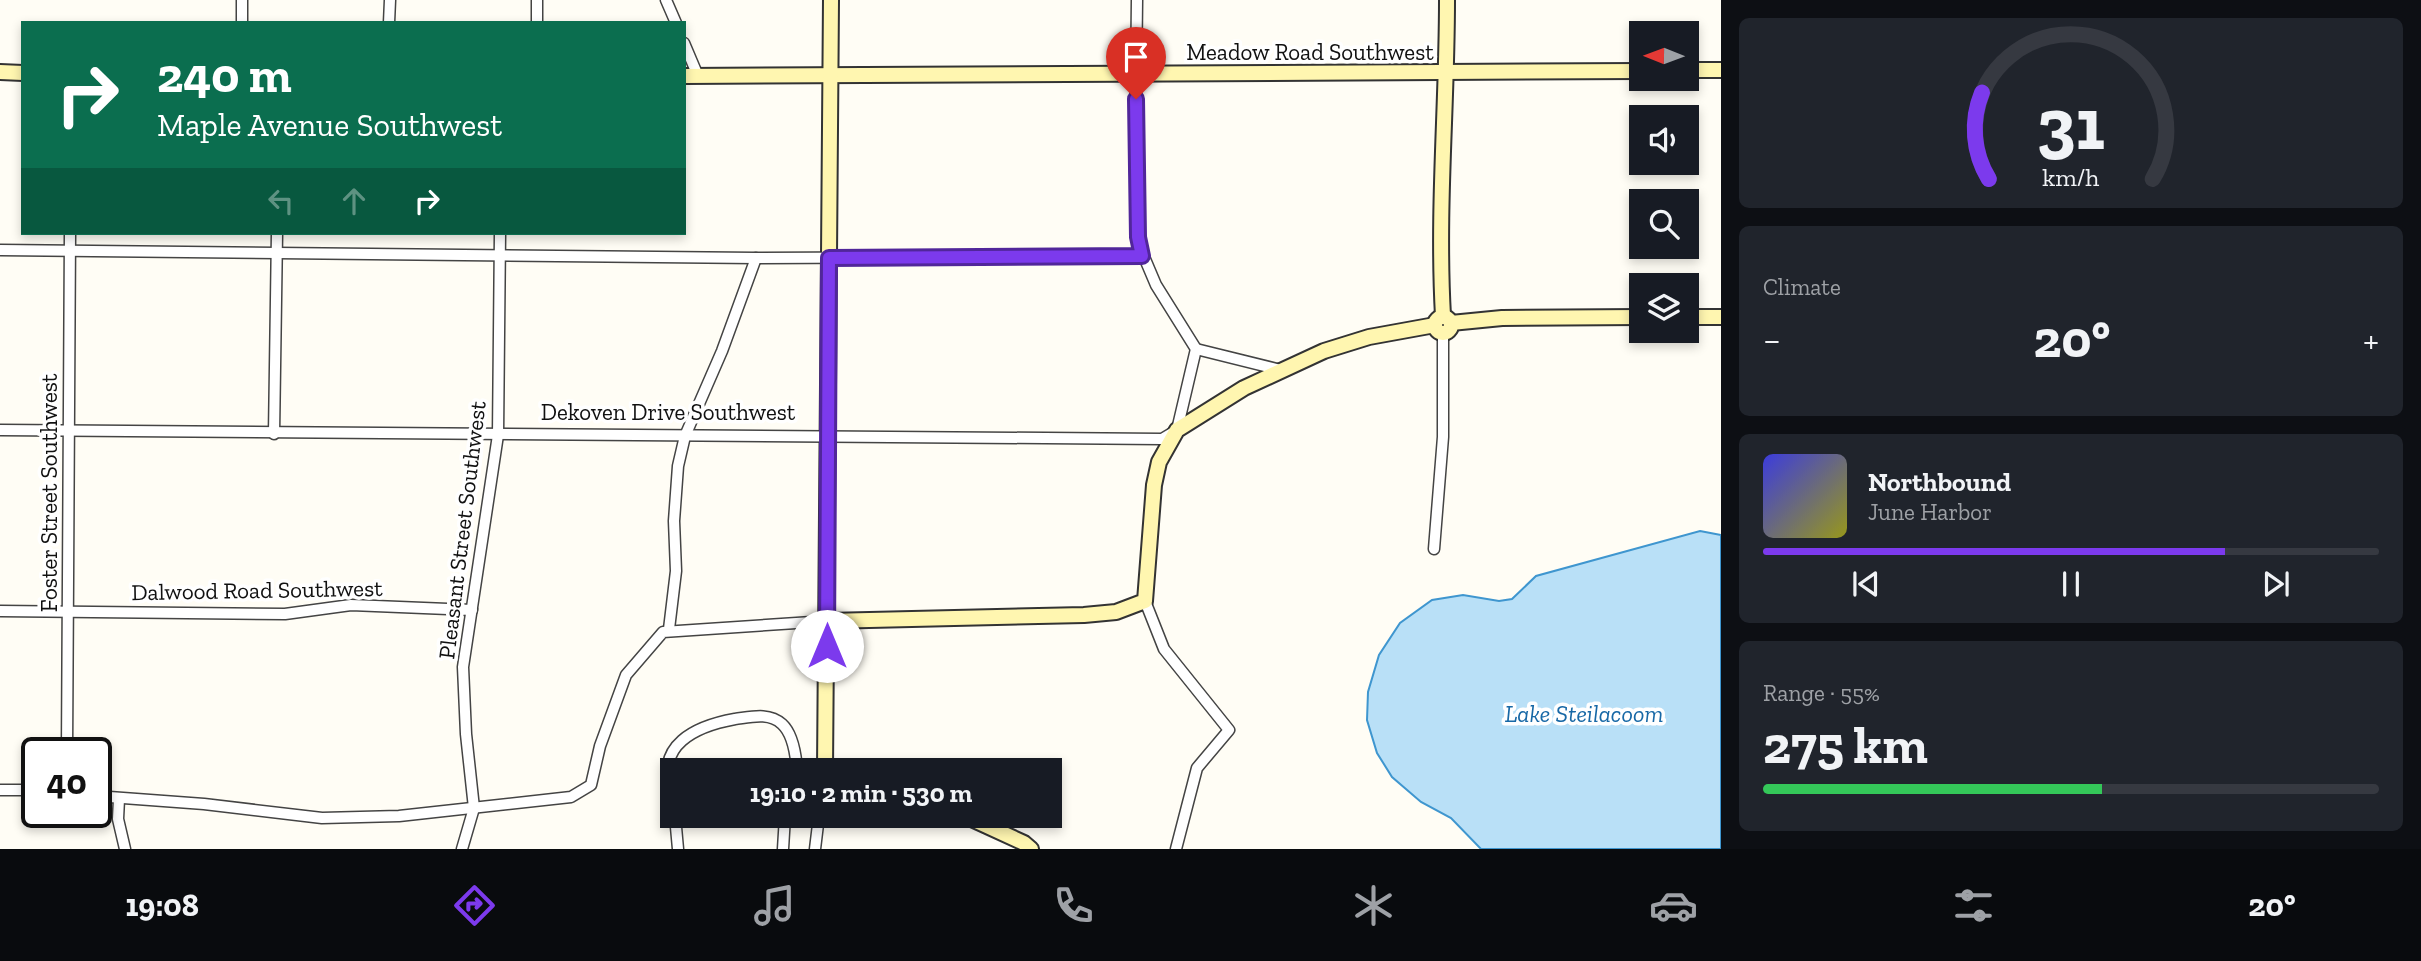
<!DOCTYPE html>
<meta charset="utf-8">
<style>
body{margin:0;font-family:"Zilla Slab",serif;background:#20242c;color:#f1f3f6;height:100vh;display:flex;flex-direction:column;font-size:26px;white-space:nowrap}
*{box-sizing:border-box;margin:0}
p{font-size:23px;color:#9ea1a6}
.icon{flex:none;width:38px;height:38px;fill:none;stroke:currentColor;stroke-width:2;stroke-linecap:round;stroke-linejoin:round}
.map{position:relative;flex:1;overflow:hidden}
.side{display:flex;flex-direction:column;gap:18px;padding:18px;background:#0d0f14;width:700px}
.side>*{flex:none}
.guide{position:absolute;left:21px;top:21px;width:665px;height:214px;border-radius:0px;box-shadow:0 4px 10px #0003;background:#0b6e4f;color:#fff;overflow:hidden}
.needle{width:46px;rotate:271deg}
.tools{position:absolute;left:1629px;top:21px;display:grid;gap:14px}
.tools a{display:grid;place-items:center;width:70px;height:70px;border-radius:0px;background:#171b24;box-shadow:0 4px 10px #0003;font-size:35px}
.speed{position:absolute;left:21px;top:737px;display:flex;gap:14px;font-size:35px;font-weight:700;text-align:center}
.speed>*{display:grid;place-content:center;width:91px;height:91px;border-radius:50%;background:#171b24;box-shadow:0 4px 10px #0003;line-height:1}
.speed .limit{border:4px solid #111;border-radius:10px;background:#fff;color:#111}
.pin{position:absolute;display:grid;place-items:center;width:60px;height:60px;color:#fff;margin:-72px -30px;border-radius:50% 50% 50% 0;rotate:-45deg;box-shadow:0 0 7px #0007}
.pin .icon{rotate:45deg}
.me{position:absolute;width:77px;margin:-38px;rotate:0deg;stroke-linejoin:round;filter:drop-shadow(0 0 5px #0008)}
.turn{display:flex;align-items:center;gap:24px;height:147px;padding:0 21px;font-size:32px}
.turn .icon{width:91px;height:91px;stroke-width:2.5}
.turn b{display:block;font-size:49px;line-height:60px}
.lanes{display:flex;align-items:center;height:66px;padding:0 21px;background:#0003;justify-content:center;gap:35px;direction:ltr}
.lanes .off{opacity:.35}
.big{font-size:52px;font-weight:800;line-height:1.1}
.side .widget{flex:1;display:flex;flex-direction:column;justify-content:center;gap:10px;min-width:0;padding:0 24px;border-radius:10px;background:#20242c}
.side .dial{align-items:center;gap:0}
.dial svg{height:182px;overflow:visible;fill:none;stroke:#363941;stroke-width:7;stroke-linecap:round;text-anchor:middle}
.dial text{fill:#f1f3f6;stroke:none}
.song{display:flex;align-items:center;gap:21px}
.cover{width:84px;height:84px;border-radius:10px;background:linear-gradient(135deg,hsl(240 70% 55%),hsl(60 70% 35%))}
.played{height:7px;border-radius:4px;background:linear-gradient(90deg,#7c3aed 75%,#363941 75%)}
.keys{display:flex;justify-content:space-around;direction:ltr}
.heat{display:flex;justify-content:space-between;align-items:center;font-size:38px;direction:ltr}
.charge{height:10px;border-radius:5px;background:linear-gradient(90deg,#34c759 55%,#363941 0)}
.trip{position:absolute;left:660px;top:758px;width:402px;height:70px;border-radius:0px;background:#171b24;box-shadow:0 4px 10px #0003;font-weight:800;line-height:70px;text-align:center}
.menu{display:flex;height:112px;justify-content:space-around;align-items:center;background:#090b0e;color:#9ea1a6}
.menu .icon{width:49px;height:49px}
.menu .current{color:#7c3aed}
.menu b{font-size:32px;color:#f1f3f6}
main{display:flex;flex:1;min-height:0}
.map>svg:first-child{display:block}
.water{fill:#b9e0f7;stroke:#3f96cf;stroke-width:2}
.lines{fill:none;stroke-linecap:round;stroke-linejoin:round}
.street-casing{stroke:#444;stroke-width:13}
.secondary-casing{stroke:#333;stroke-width:18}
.street{stroke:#fff;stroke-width:10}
.secondary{stroke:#fff6b0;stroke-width:14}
.route-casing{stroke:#51269a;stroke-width:18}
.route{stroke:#7c3aed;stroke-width:12}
.labels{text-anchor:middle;stroke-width:7;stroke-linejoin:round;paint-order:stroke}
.street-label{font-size:23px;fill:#111;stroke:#fff}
.water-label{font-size:24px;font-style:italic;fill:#1768a6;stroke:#fff}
</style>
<main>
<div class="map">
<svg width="1721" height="849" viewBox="0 0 1721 849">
<rect width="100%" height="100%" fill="#fffdf5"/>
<!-- water -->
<polygon class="water" points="1700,531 1721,535 1721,849 1481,849 1451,818 1421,802 1392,777 1377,753 1367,720 1368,692 1379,655 1400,623 1432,600 1463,595 1499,601 1512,599 1536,576"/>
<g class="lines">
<defs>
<g id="street">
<polyline points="666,0 676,23"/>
<polyline points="242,23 242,0"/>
<polyline points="389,23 390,0"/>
<polyline points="537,23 537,0"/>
<polyline points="684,43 698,76"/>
<polyline points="0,250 756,258 1142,256"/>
<polyline points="1196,349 1281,370"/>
<polyline points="0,430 1162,439 1177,430 1196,349 1156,285 1139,245 1135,167 1137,0"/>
<polyline points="274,434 277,233"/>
<polyline points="1434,549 1443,437 1443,333"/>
<polyline points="1145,601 1164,649 1229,730 1197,768 1176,849"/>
<polyline points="0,611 285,614 351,605 472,610"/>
<polyline points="669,629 676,571 674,521 678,466 685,436 722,351 756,258"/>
<polyline points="67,752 70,233"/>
<polyline points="0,790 37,790"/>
<path d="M 672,792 C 654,745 696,726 735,719 C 751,717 769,712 782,724 C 793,734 796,756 797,770"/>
<polyline points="96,796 204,804 322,818 399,816 571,797 591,785 600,746 626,675 663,632 827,621"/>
<polyline points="119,799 118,819 125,849"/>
<polyline points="675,816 678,849"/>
<polyline points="462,849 474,808 466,734 463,667 498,435 500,233"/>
<polyline points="783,849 785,816"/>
<polyline points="815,849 819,816"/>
</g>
<g id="secondary">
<polyline points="1687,70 1721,70"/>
<polyline points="0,72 23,73"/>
<polyline points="684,76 1642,71"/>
<path d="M 1443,316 C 1437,209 1447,107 1447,0"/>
<circle cx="1443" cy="325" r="8"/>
<polyline points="1687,317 1721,317"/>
<polyline points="1451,323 1502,318 1642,317"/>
<polyline points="827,621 1084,615 1116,612 1145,601 1154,485 1159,462 1177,430 1244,388 1324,351 1369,337 1435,325"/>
<polyline points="825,770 831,0"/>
<polyline points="965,816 1024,843 1031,849"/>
</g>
</defs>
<!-- street casing -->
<use href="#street" class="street-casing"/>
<!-- secondary casing -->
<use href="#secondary" class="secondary-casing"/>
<!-- street -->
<use href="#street" class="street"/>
<!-- secondary -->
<use href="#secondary" class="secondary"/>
</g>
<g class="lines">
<defs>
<polyline id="route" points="827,646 829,258 1142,256 1138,237 1136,99"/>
</defs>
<!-- route casing -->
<use href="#route" class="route-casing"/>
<!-- route -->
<use href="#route" class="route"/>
</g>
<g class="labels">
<!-- street labels -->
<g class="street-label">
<text x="1310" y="60">Meadow Road Southwest</text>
<text x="668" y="420">Dekoven Drive Southwest</text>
<text transform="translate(49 493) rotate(-90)" y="8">Foster Street Southwest</text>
<text transform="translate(462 530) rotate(-83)" y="8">Pleasant Street Southwest</text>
<text transform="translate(257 590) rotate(-1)" y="8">Dalwood Road Southwest</text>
</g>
<!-- water labels -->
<g class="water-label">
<text x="1584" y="722">Lake Steilacoom</text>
</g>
</g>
</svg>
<div class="tools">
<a><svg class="needle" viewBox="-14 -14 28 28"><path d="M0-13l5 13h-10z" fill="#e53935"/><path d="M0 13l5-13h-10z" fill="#9ea1a6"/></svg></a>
<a><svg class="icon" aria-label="sound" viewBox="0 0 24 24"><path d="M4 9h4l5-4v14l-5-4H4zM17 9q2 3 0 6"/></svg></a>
<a><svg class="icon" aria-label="search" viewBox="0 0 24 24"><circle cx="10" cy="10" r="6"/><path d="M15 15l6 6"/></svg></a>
<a><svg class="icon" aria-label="layers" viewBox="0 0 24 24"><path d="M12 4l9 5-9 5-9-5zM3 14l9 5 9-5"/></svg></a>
</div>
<div class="speed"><div class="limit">40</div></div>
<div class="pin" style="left:1136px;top:99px;background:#d93025"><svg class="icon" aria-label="arrive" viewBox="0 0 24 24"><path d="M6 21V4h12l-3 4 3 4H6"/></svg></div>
<svg class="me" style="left:827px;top:646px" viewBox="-20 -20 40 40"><circle r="19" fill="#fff"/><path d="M0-13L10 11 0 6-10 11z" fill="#7c3aed"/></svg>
<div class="trip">19:10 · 2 min · 530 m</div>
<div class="guide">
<div class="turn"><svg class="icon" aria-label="right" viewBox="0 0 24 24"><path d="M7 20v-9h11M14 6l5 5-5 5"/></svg><div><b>240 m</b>Maple Avenue Southwest</div></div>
<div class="lanes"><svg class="icon off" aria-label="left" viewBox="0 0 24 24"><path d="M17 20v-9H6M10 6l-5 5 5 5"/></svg><svg class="icon off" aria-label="ahead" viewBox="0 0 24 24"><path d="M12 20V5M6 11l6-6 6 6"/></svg><svg class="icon" aria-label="right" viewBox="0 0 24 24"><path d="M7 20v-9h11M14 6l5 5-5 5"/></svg></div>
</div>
</div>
<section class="side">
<div class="widget dial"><svg viewBox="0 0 100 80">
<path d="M14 69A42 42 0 1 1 86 69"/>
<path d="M14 69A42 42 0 0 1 11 31" stroke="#7c3aed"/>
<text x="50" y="56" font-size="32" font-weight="700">31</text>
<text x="50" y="72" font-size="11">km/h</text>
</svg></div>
<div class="widget"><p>Climate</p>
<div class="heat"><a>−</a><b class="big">20°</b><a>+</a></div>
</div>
<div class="widget">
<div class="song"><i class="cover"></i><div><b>Northbound</b><p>June Harbor</p></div></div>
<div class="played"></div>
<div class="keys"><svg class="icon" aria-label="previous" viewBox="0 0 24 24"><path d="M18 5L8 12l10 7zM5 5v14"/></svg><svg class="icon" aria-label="pause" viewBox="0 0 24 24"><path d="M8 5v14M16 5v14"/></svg><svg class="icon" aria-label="next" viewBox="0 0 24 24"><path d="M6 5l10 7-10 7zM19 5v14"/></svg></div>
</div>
<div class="widget"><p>Range · 55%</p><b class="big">275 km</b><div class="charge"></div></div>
</section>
</main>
<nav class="menu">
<b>19:08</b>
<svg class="icon current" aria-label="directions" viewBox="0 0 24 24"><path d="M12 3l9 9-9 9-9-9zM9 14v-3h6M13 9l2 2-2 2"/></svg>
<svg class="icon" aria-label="music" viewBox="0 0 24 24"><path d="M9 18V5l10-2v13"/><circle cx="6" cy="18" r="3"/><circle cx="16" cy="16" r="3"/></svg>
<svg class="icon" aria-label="phone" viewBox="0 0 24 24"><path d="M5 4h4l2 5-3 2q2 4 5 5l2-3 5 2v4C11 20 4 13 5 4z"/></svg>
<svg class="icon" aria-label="climate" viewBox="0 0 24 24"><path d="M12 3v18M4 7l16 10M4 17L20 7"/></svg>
<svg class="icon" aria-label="car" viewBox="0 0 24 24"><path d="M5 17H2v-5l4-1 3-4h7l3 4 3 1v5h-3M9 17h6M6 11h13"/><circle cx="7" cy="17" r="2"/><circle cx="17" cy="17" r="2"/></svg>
<svg class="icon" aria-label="filters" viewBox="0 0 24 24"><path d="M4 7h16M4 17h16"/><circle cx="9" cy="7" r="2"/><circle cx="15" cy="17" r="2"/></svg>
<b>20°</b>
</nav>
